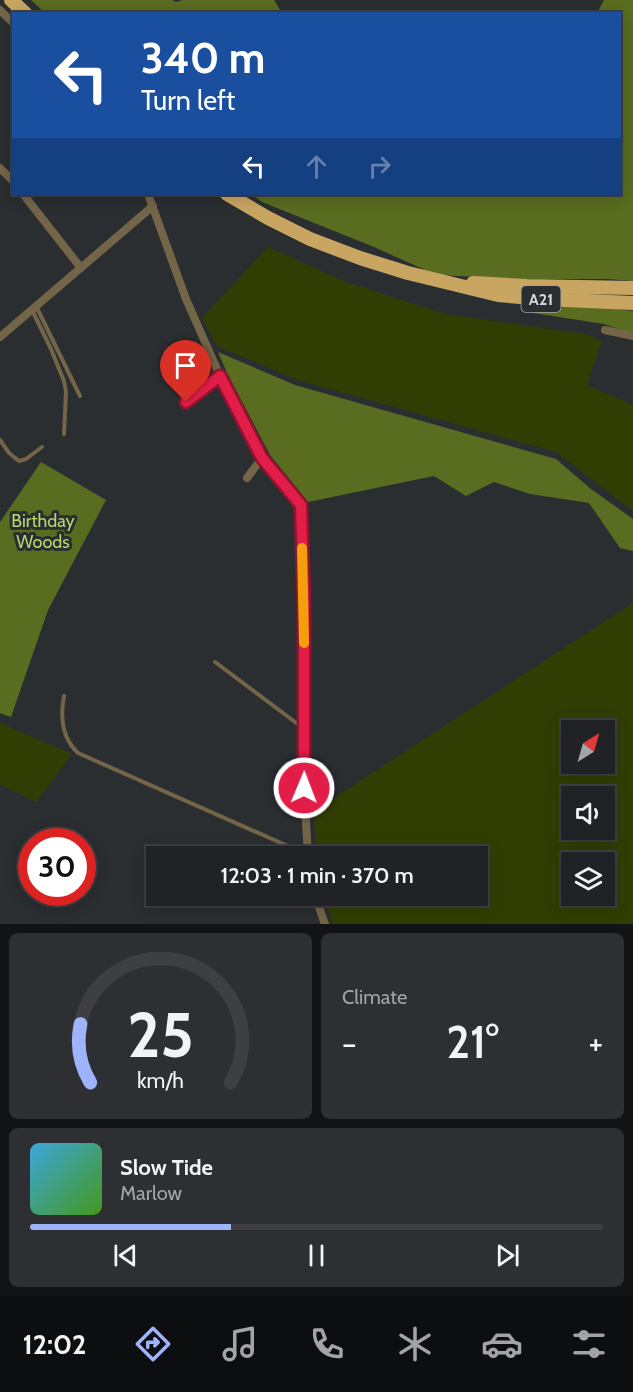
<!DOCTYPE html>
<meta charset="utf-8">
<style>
body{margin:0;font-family:Cabin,sans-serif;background:#2d2f32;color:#f1f3f6;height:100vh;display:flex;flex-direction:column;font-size:22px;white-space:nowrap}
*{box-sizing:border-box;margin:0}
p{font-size:20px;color:#a2a4a7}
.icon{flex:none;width:33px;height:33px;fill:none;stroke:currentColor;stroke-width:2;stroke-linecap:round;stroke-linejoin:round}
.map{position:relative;height:924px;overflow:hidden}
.sheet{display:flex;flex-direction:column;gap:9px;padding:9px;background:#121314;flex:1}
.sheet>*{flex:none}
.banner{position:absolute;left:12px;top:12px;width:609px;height:183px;border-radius:0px;box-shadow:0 3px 15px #0003,0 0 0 2px #3d3f42;background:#1a4fa0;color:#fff;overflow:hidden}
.needle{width:39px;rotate:37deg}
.tools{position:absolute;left:561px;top:720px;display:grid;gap:12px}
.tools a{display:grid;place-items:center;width:54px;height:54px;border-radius:0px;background:#202225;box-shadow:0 3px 15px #0003,0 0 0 2px #3d3f42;font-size:30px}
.speed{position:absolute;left:18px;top:828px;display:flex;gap:12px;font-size:30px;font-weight:700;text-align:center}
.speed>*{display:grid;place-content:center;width:78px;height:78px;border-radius:50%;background:#202225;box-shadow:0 3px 15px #0003,0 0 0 2px #3d3f42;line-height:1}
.speed .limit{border:9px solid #d22;background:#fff;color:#111}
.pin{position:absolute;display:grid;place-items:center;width:51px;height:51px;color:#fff;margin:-62px -26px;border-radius:50% 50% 50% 0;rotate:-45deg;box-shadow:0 0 6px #0007}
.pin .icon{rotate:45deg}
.me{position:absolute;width:66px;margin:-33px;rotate:1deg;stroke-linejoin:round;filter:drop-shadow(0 0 4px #0008)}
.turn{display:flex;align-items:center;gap:21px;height:126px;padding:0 30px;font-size:27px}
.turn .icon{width:78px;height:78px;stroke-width:2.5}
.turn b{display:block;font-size:42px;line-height:51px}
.lanes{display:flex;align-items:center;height:57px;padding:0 30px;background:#0003;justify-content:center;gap:30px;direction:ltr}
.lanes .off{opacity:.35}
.big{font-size:45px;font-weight:600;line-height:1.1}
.sheet .card{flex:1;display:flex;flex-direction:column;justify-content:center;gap:9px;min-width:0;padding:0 21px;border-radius:9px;background:#2d2f32}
.sheet .dial{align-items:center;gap:0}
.dial svg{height:156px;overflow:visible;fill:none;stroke:#3d3f42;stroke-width:7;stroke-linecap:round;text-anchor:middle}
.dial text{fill:#f1f3f6;stroke:none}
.song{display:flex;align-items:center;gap:18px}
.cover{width:72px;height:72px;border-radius:9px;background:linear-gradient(135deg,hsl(200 70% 55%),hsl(100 70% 35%))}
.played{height:6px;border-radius:3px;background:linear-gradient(90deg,#9db4fd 35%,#3d3f42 35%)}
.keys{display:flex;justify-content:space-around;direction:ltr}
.heat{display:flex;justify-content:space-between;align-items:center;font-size:33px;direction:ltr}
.sheet .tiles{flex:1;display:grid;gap:9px;grid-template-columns:1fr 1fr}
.card:last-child{grid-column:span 2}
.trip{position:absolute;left:146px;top:846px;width:342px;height:60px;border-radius:0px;background:#202225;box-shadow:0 3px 15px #0003,0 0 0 2px #3d3f42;font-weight:600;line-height:60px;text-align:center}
.tabs{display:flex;height:96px;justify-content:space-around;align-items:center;background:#0d0e0f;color:#a2a4a7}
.tabs .icon{width:42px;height:42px}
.tabs .current{color:#9db4fd}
.tabs b{font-size:27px;color:#f1f3f6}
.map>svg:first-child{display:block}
.green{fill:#313e03;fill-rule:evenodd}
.forest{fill:#596c20}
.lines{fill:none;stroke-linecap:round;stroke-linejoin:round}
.service{stroke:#746548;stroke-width:4}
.minor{stroke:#746548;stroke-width:8}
.trunk{stroke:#c8a662;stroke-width:14}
.route-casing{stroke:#92132f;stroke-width:15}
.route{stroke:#e11d48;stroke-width:10}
.slow{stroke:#f59e0b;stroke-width:10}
.labels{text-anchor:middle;stroke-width:6;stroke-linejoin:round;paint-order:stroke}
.shield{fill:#2b2e31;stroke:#a3a5a8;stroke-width:1.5}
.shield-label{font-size:16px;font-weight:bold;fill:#d6d8db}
.park-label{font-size:18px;fill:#b7d46d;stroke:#2b2e31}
</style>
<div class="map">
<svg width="633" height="924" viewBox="0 0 633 924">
<rect width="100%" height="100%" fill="#2b2e31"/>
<!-- green -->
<g class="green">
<polygon points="268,247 346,282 445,314 586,334 602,341 587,385 633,405 633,511 556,452 298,380 217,346 202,318"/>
<path d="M 633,603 L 633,924 L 333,924 L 323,896 L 477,896 L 477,856 L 316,856 L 314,811 ZM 604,730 L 604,764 L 572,764 L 572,730 ZM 604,796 L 604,830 L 572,830 L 572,796 ZM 604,862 L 604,896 L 572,896 L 572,862 Z"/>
<polygon points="0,723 72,754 36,802 0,784"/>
</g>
<!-- forest -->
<g class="forest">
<polygon points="31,0 172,0 176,2 183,0 274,0 282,13 45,13"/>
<polygon points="604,0 633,0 633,281 607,279 520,279 436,275 374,247 262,202 251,194 620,194 620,14 597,13"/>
<polygon points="536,305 611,308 633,311 633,334 604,324 533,313"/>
<polygon points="218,352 295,385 556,459 591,489 633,519 633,551 620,548 589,503 530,494 494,482 466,496 434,476 308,502 270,455 227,373"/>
<polygon points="41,462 106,500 48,610 11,717 0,713 0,522"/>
</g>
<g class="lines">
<!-- service -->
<g class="service">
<polyline points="36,306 80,396"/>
<polyline points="32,310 51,349 64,381 66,392 64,434"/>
<polyline points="0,440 9,453 19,461 26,459 42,447"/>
<polyline points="215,662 303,728"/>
<path d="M 64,696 C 60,717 62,738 78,753 L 308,855"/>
</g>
<!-- minor -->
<g class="minor">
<polyline points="0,10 14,24"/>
<polyline points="0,168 14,182"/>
<polyline points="23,194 81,268"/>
<polyline points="148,194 186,299 220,376 262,458 301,505 304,581 304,788 308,856"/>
<polyline points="605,330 633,336"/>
<polyline points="0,337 153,206"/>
<polyline points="186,402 220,376"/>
<polyline points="247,478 262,458"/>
<polyline points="315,896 325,924"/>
</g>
<!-- trunk -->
<g class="trunk">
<polyline points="11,0 26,14"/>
<polyline points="227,194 268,218 310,239 360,258 408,273 498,295 543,299 633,303"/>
<polyline points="473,283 527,286 633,288"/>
</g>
</g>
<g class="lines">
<defs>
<polyline id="route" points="186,402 220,376 262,458 301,505 304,603 304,788"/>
</defs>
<!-- route casing -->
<use href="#route" class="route-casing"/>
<!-- route -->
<use href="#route" class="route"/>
<!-- slow -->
<polyline class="slow" points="302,548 304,643"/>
</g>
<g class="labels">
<!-- shield labels -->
<rect class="shield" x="521.5" y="286" width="39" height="26" rx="4.5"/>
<g class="shield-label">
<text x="541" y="305">A21</text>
</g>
<!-- park labels -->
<g class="park-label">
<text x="43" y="527">Birthday<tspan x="43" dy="21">Woods</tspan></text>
</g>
</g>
</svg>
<div class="tools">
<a><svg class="needle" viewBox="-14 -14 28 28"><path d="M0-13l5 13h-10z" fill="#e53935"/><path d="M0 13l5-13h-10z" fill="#a2a4a7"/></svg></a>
<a><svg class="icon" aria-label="sound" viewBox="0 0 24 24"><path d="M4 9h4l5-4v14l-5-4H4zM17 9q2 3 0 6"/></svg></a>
<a><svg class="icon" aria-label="layers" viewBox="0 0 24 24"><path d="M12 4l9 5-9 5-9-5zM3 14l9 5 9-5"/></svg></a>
</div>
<div class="speed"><div class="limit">30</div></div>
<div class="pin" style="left:186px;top:402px;background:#d93025"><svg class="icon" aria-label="arrive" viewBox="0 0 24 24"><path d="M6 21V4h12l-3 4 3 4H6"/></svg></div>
<svg class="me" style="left:304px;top:788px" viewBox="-20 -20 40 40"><circle r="17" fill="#e11d48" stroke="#fff" stroke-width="3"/><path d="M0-11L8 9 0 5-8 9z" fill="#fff"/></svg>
<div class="trip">12:03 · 1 min · 370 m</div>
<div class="banner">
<div class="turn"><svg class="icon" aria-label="left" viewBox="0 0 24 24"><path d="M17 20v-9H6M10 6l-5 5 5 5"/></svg><div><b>340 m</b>Turn left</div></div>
<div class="lanes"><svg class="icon" aria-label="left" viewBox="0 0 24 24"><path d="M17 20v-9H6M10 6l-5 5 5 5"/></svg><svg class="icon off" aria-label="ahead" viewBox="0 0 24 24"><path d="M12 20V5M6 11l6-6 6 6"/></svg><svg class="icon off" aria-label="right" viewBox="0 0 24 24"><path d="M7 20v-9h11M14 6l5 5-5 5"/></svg></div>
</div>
</div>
<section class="sheet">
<div class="tiles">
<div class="card dial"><svg viewBox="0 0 100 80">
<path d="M14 69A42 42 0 1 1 86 69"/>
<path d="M14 69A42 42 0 0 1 9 39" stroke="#9db4fd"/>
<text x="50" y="56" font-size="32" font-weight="700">25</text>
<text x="50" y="72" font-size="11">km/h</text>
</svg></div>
<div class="card"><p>Climate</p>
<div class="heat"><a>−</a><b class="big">21°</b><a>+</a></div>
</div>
<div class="card">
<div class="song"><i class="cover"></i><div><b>Slow Tide</b><p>Marlow</p></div></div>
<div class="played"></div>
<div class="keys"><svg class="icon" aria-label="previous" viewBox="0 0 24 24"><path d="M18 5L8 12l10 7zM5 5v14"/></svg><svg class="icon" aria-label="pause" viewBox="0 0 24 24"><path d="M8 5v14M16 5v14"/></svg><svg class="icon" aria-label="next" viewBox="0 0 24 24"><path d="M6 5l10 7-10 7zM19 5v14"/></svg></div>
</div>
</div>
</section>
<nav class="tabs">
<b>12:02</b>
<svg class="icon current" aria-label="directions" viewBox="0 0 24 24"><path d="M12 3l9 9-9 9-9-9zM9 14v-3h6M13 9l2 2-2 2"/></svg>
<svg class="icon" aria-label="music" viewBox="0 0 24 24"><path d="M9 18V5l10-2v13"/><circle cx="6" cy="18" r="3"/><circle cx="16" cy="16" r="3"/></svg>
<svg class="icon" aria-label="phone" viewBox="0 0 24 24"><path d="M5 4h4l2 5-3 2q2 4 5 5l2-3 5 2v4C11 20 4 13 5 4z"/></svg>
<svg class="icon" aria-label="climate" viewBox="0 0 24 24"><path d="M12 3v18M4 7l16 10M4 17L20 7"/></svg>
<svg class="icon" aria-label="car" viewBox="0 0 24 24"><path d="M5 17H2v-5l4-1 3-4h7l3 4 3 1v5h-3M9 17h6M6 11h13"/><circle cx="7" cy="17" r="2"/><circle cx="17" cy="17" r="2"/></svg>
<svg class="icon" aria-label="filters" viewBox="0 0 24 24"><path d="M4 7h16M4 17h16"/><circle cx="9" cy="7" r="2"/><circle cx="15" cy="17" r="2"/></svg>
</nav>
